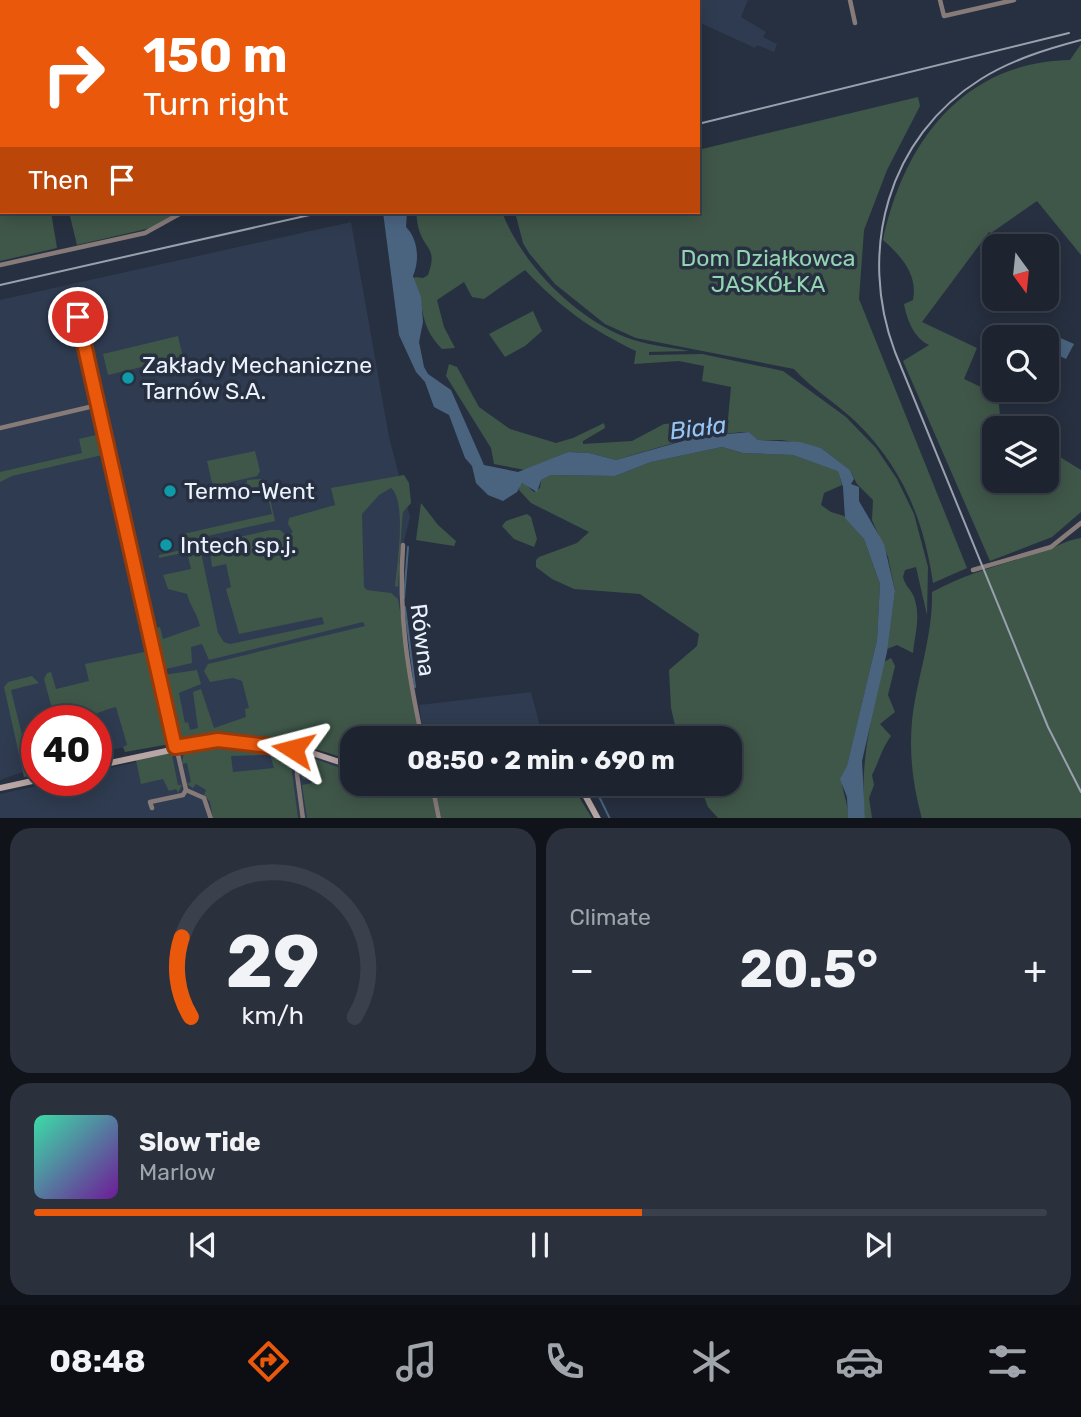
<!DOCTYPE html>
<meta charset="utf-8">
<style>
body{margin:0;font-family:Rubik,sans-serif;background:#2a303c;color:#f1f3f6;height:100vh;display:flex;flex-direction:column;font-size:26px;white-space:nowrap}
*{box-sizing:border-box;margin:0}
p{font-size:23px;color:#a0a4ab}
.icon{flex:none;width:38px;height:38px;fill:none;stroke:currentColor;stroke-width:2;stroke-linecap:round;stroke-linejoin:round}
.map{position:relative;height:818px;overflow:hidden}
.sheet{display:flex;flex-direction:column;gap:10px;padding:10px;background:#10141a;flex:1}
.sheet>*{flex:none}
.banner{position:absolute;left:0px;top:0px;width:700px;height:214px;box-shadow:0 4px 18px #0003,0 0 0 2px #3b414c;background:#ea580c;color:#fff;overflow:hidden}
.needle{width:46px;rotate:165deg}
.controls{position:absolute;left:982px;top:234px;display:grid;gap:14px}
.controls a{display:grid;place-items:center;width:77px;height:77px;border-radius:14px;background:#1d2430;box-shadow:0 4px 18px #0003,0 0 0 2px #3b414c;font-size:35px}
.speed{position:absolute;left:21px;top:705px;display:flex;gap:14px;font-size:35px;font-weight:700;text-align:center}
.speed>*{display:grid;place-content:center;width:91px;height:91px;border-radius:50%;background:#1d2430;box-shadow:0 4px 18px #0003,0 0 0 2px #3b414c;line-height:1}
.speed .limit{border:10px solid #d22;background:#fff;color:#111}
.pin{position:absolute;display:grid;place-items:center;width:60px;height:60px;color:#fff;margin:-30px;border:4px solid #fff;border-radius:50%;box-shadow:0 2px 7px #0007}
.me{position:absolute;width:77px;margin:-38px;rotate:279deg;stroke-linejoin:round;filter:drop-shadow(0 0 5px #0008)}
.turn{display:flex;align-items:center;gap:24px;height:147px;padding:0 28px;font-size:32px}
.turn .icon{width:91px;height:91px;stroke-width:2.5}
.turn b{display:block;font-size:49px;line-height:60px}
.then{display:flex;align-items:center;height:66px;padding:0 28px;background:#0003;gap:14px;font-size:26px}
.big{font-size:52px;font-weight:700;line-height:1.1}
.sheet .tile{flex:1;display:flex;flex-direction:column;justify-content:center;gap:10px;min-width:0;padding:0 24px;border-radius:21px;background:#2a303c}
.sheet .dial{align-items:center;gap:0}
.dial svg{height:182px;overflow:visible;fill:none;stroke:#3b414c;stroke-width:7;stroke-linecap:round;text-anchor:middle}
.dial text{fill:#f1f3f6;stroke:none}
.song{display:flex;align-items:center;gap:21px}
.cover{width:84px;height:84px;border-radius:10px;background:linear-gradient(135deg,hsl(160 70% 55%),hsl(280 70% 35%))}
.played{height:7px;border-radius:4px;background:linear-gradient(90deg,#ea580c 60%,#3b414c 60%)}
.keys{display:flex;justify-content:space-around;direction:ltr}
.heat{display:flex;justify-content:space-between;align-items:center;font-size:38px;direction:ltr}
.sheet .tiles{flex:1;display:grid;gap:10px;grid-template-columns:1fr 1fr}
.tile:last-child{grid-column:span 2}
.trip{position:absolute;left:340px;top:726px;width:402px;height:70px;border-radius:21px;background:#1d2430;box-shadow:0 4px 18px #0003,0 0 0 2px #3b414c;font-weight:700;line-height:70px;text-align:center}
.tab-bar{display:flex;height:112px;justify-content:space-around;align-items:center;background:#0c0e13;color:#a0a4ab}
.tab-bar .icon{width:49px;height:49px}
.tab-bar .selected{color:#ea580c}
.tab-bar b{font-size:32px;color:#f1f3f6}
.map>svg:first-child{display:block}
.built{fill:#2f3b50}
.green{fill:#3f5749}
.water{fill:#4a6480}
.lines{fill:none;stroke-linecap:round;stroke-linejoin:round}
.stream{stroke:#4a6480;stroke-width:2}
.street{stroke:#877b7a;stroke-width:4.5}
.secondary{stroke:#b8a6a4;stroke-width:6}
.rail{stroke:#9aa1ae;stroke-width:2}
.route-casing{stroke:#983908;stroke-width:18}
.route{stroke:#ea580c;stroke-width:12}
.culture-dot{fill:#0f9aa8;stroke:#273040;stroke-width:2.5}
.labels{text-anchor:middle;stroke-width:7;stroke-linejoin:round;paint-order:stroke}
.park-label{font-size:23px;fill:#93d5b1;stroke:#273040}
.poi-label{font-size:23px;fill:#edf3fe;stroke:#273040;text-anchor:start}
.street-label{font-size:23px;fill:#edf3fe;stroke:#273040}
.water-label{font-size:24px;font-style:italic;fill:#96c4f4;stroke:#273040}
</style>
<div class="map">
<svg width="1081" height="819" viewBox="0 0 1081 819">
<rect width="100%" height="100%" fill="#273040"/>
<!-- built -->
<g class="built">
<polygon points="648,0 748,0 741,17 766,32 763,37 777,44 774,52 757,45 755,48 698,22 698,2"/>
<polygon points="351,222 389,437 410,517 403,545 404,647 284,667 252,716 236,727 176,739 148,615 142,616 169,738 96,753 96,721 37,721 37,767 0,780 0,300"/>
<polygon points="531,692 543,738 424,738 419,705"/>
<polygon points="234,741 311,752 352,767 352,776 337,818 0,818 0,794 60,781 96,780 96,771"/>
</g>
<!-- green -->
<g class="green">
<polygon points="0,0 240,2 2,2 2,212 51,212 57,248 0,261"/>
<path d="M 1081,44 L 1081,255 L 1037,201 L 991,233 L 989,232 L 922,322 L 977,348 L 964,379 L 998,395 L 1000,416 L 1018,429 L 994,429 L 994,481 L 1046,481 L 1047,449 L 1081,470 L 1081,512 L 1052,537 L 990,561 L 903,361 L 929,345 C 914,338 907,320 904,304 L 913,300 C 918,274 901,256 883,240 C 904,142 963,62 1070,60 Z"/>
<path d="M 918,97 L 920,106 L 887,170 L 864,230 L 859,299 L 967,568 L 933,583 C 924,520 902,466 855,421 C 835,402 812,389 794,369 L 636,338 L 605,324 L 555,284 L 529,253 L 523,243 L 515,212 L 698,212 L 698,150 Z"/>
<polygon points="69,212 180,212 155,227 77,245"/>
<path d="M 416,212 L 502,212 C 522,264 573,316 625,337 C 646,345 668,347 689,351 L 649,352 L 649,355 L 702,354 L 783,371 L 846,417 L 876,448 L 897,479 L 914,514 L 928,567 L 927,615 L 916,567 L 905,570 L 903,577 C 905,586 911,589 914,597 C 921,617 915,633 913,653 L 897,645 L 887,649 L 895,591 L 888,557 L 872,520 L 873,500 L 857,484 L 850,470 L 821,448 L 782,440 L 758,440 L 749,432 L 741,432 L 687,439 L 616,460 L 589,453 L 568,452 L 525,470 L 494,464 L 491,448 L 446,376 L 449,364 L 457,367 L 479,407 L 510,429 L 556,443 L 573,438 L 604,423 L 605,428 L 583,441 L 583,444 L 632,441 L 664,424 L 728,419 L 731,387 L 702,381 L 704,366 L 679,361 L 634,364 L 636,351 C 590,329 561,308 525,270 L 484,299 L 472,297 L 464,282 L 437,300 L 444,327 L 455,348 L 442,349 C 417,323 427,308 413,280 L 415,277 L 423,278 L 428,275 C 438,248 425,250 419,230 C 417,224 417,218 416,212 Z"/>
<polygon points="533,311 542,331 525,346 505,357 489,334"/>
<polygon points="178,336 183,357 108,375 103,354"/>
<polygon points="100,434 102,455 12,476 0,482 0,472 82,453 79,439"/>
<path d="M 722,447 L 743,453 L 793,455 L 838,470 L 842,485 L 824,493 L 821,505 L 831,512 L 844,516 L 864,539 L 880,584 L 877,640 L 847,767 C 835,785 849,796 848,818 L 718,818 L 708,807 L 703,794 L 685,784 L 730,784 L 730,738 L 678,738 L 671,708 L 669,670 L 697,646 L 699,634 L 640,594 L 574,589 L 552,579 L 536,567 L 536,560 L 539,557 L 577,543 L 589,532 L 531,503 L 519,490 L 520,484 L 524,483 L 534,492 L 540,488 L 541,480 L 551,475 L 615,476 L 651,462 Z"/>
<polygon points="255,451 260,471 257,476 218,485 212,483 207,461"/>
<path d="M 404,475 L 409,483 L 411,503 L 403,512 L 402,521 L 398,587 L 395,586 C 397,566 407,501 391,488 L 379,495 L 362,514 L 364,587 L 367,590 L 391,593 L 398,599 L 420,738 L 352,738 L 352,762 C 312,744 260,736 216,736 C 203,736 191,742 178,741 L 163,675 L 197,670 L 201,684 L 179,693 L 185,723 L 188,722 L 190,730 L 198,728 L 193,692 L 201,689 L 214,728 L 246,717 L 245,709 L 249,708 L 242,681 L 233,678 L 210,682 L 204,671 L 208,664 L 365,626 L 363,622 L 209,660 L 202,644 L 191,647 L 192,663 L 166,669 L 160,667 L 150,626 L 154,622 L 154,628 L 160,627 L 163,639 L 200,626 C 197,613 190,606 187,594 L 168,589 L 163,575 L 191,569 L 187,552 L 159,558 L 159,555 L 186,549 L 183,534 L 272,514 L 265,485 L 209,498 L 208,492 L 247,483 L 247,480 L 261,479 L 267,485 L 275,521 L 198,538 L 218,633 L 224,642 L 230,644 L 324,624 L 322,617 L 239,634 L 226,589 L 231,587 L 226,564 L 212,567 L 209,544 L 270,530 L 280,530 L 287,536 L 293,532 L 288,524 L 289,518 L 335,505 L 331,488 Z"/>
<polygon points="421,503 438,525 456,541 454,546 416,540"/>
<polygon points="527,514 531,517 537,539 534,547 514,539 502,526 506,521"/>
<path d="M 1081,538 L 1081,818 L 922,819 C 913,786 909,755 912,721 C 917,677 933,637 932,592 C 969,572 1001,565 1041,552 C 1056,547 1067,540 1081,538 Z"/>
<path d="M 149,651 L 170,744 L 125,752 L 123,747 L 127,745 L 116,707 C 97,711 86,721 68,721 L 67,717 L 55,720 L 44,679 L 47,673 L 51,672 L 56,689 L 89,681 L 85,664 Z"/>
<path d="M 891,658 L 895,666 L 888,695 L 895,712 L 880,724 L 891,736 C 881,750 880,759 872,775 L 874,785 L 869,798 L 872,818 L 865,818 C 859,760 872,718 884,662 Z"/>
<polygon points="32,676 39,683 11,690 30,768 37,767 37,774 24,777 4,687 8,682"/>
<polygon points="213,745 264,750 263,755 231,756 233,772 274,768 269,751 290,756 298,818 213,818 210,802 204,795 206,790 196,784 193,788 187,784 191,782 187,763 182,764 184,751"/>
<polygon points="164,753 172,755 178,785 182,785 178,793 176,789 169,791 163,779 141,784 136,760"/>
<polygon points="312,758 352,772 352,784 426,785 432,792 437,818 307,818 302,785 312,783 311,774 305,774 305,780 302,778 301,763 305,760"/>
<polygon points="438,784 485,784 486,794 533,790 532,784 571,784 592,818 441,818 435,790"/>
</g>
<!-- water -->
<g class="water">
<path d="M 383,212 L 407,212 L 406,227 C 418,239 420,260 413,276 L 421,297 L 423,322 L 419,342 L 424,367 L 428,374 L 451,390 L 484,465 L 518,472 L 568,452 L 589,453 L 616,460 L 697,437 L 749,432 L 758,440 L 800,442 L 821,448 L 850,470 L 854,479 L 851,484 L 859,487 L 859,501 L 884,544 L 895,591 L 887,652 L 862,761 L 865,818 L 848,818 L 847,797 L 840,779 L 847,766 L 877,640 L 880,584 L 864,539 L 845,518 L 843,487 L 838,471 L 793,455 L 743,453 L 722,447 L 651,462 L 615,476 L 551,475 L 541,480 L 537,492 L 522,483 L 517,492 L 503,501 L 488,495 L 476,483 L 472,466 L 465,458 L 449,415 L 434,407 L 425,382 L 416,372 L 399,335 Z"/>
<polygon points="1036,327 1074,344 1066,359 1047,350 1046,338 1031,338"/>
</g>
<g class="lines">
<!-- stream -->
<g class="stream">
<polyline points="404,598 408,547"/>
<polyline points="405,607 415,687"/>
<polyline points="593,784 610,819"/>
</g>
<!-- street -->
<g class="street">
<polyline points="850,0 855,23"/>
<polyline points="940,0 944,16 1014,0"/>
<polyline points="0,265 145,233 183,212"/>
<polyline points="74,298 186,790 183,795 150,802 152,808"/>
<polyline points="0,428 98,405"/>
<path d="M 403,545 C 398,612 408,673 422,738"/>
<polyline points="973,570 1051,547 1081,523"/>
<polyline points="300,750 297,774 303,819"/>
<polyline points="432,784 439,819"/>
<polyline points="186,790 204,798 211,819"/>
</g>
<!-- secondary -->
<g class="secondary">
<polyline points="96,766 218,740 309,752 352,766"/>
<polyline points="579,784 598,819"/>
<polyline points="0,788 37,780"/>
</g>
<!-- rail -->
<g class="rail">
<path d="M 1081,40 C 1047,49 1011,60 981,79 C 888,137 857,251 895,352 L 1048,727 L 1081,792"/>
<polyline points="698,124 1069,33"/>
<polyline points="0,285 323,212"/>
</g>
</g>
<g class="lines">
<defs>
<polyline id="route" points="78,317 175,747 218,740 293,749"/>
</defs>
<!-- route casing -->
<use href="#route" class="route-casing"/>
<!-- route -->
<use href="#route" class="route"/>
</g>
<!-- markers -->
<g class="culture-dot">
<circle cx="128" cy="378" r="7"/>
<circle cx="170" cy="491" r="7"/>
<circle cx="166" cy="545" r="7"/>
</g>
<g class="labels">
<!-- park labels -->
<g class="park-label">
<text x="768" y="266">Dom Działkowca<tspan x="768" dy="26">JASKÓŁKA</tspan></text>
</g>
<!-- poi labels -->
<g class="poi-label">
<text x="142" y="373">Zakłady Mechaniczne<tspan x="142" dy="26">Tarnów S.A.</tspan></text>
<text x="184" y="499">Termo-Went</text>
<text x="180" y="553">Intech sp.j.</text>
</g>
<!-- street labels -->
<g class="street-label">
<text transform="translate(423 640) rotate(83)" y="8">Równa</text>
</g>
<!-- water labels -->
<g class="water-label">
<text transform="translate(698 428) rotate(-7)" y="8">Biała</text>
</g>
</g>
</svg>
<div class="controls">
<a><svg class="needle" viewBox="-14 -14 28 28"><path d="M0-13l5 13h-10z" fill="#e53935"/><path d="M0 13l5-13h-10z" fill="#a0a4ab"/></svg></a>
<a><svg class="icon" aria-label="search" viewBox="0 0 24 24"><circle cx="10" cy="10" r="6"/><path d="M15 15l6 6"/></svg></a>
<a><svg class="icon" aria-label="layers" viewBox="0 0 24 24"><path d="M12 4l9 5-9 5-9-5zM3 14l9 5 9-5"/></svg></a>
</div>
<div class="speed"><div class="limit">40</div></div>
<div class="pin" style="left:78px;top:317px;background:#d93025"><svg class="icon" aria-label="arrive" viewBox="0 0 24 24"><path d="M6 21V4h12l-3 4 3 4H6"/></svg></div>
<svg class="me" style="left:293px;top:749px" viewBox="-20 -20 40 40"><path d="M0-17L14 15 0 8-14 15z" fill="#ea580c" stroke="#fff" stroke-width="4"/></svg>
<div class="trip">08:50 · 2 min · 690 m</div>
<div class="banner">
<div class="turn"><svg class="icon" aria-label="right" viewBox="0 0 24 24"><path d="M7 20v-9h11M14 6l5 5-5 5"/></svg><div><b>150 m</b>Turn right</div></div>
<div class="then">Then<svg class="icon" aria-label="arrive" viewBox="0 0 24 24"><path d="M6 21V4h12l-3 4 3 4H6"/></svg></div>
</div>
</div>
<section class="sheet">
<div class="tiles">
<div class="tile dial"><svg viewBox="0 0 100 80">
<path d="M14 69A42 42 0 1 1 86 69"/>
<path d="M14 69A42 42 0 0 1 10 34" stroke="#ea580c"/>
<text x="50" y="56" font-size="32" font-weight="700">29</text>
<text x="50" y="72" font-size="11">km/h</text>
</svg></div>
<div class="tile"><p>Climate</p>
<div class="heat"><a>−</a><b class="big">20.5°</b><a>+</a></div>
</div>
<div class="tile">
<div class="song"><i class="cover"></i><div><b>Slow Tide</b><p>Marlow</p></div></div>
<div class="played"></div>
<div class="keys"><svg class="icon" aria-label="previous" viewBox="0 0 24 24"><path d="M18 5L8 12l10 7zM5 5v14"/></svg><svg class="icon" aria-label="pause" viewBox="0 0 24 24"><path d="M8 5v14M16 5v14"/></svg><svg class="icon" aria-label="next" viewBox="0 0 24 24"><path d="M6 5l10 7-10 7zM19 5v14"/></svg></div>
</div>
</div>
</section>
<nav class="tab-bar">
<b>08:48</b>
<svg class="icon selected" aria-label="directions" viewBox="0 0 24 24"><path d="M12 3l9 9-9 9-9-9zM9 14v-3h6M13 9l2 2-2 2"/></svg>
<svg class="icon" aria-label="music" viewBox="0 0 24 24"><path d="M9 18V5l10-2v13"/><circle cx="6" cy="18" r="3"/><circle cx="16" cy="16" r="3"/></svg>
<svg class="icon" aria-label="phone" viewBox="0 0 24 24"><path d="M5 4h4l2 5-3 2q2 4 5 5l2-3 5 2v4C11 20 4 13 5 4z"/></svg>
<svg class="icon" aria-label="climate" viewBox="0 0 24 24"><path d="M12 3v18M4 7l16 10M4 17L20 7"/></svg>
<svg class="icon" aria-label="car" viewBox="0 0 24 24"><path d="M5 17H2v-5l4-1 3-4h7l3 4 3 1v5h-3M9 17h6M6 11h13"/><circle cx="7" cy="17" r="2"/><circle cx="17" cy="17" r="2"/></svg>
<svg class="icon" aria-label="filters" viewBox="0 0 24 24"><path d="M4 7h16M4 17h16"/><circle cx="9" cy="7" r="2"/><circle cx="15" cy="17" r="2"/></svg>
</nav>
